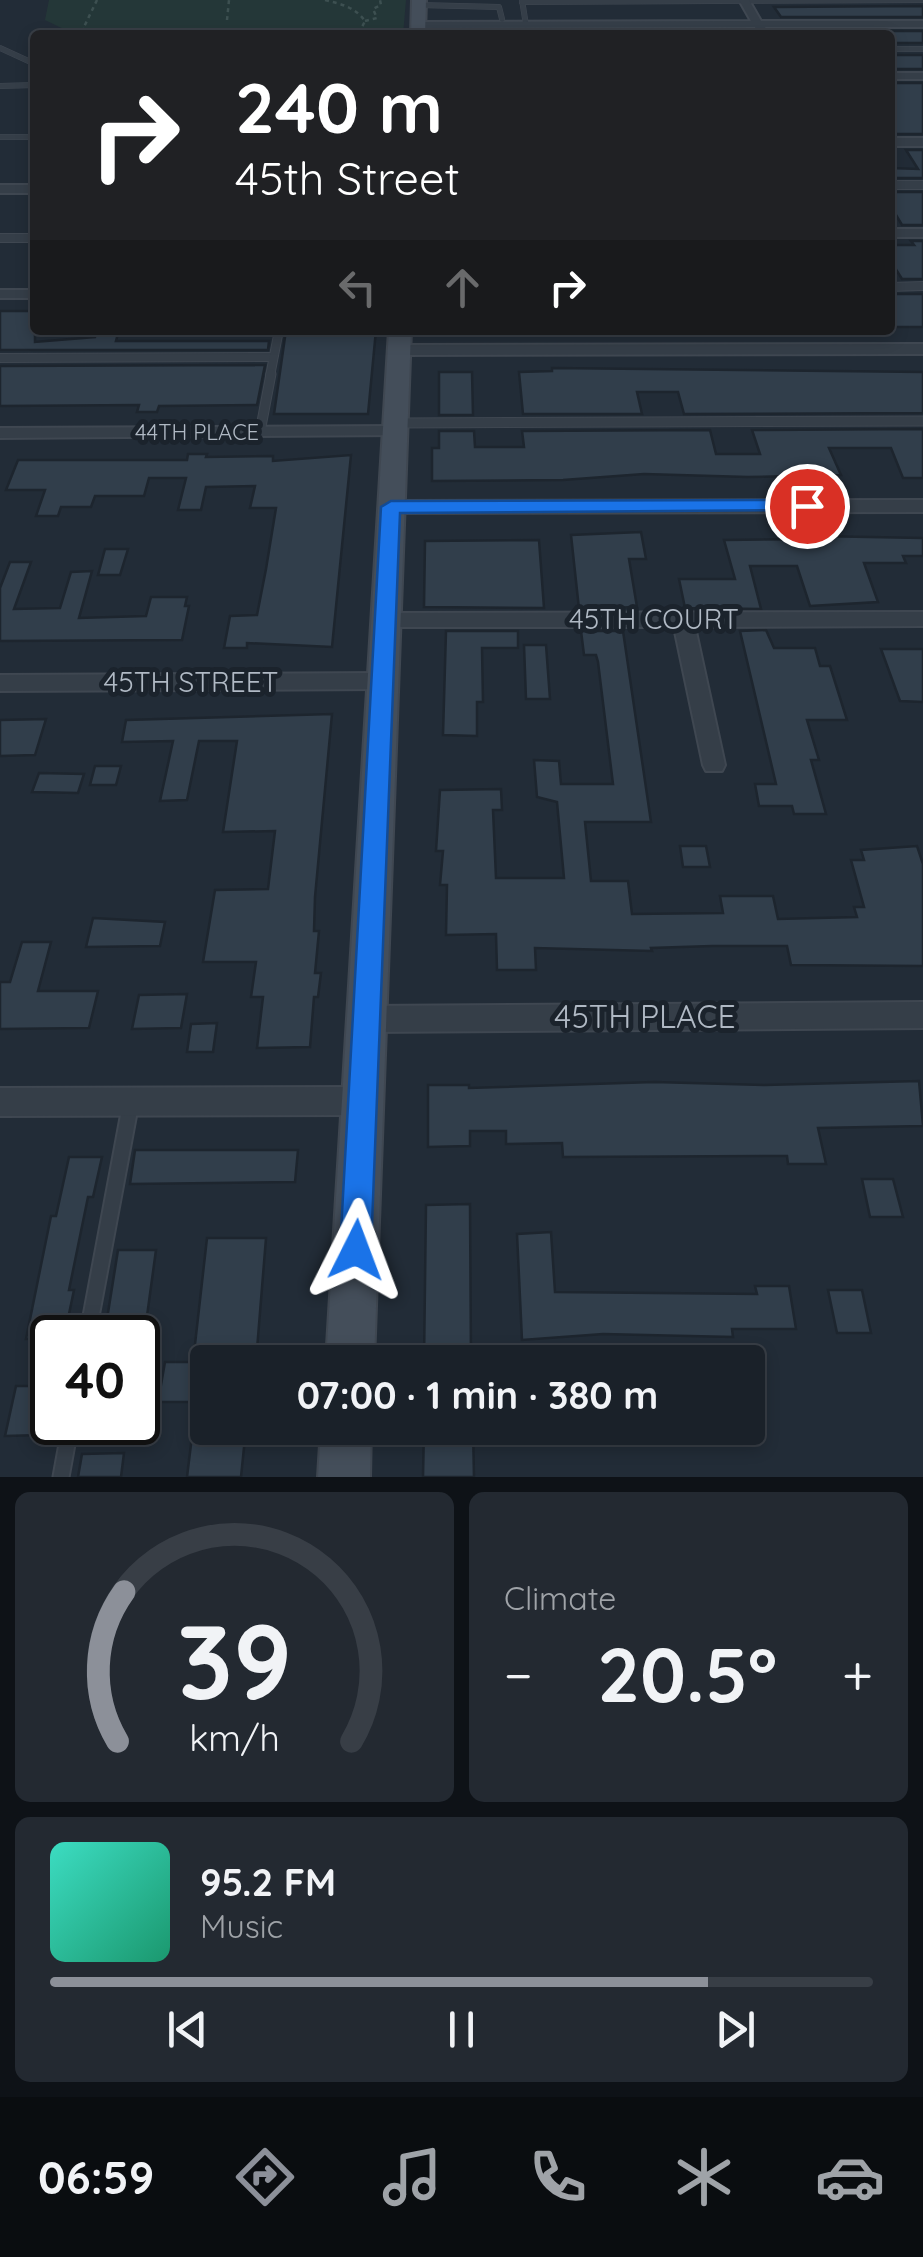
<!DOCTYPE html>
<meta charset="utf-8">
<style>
body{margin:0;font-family:Quicksand,sans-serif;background:#232931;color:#f1f3f6;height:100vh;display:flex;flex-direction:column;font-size:38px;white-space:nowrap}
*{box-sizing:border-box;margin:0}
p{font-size:32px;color:#9fa3a8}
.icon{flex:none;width:55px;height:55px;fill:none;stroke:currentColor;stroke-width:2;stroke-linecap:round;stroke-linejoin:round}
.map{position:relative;height:1477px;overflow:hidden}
.drawer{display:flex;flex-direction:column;gap:15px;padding:15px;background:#0e1217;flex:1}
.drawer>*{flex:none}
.hud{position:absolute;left:30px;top:30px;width:865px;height:305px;border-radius:10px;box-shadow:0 5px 15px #0003,0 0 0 2px #383e46;background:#202124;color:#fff;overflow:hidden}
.speed{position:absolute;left:30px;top:1315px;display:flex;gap:20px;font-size:50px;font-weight:700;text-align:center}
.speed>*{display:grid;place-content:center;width:130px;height:130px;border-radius:50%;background:#1a2129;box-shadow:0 5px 15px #0003,0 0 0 2px #383e46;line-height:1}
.speed .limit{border:5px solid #111;border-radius:15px;background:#fff;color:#111}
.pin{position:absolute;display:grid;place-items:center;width:85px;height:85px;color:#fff;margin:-42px;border:5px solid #fff;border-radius:50%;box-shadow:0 2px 10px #0007}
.me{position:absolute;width:110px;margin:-55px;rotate:3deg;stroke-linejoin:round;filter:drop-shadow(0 0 8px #0008)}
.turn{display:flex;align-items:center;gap:35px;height:210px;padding:0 40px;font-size:45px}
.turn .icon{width:130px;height:130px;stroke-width:2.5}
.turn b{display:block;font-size:70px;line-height:85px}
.lanes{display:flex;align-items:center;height:95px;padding:0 40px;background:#0003;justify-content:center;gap:50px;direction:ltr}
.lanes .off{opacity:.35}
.big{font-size:75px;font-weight:700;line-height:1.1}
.drawer .card{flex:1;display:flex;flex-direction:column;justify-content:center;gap:15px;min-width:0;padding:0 35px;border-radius:15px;background:#232931}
.drawer .dial{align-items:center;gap:0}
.dial svg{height:260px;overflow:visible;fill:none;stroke:#383e46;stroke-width:7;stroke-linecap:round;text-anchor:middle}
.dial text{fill:#f1f3f6;stroke:none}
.song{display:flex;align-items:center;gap:30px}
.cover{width:120px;height:120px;border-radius:15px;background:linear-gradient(135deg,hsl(170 70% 55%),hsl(160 70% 35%))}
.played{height:10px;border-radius:5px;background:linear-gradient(90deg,#8c9099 80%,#383e46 80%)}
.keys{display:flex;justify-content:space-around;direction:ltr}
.heat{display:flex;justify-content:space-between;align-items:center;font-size:55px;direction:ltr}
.drawer .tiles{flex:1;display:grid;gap:15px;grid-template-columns:1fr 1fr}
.card:last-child{grid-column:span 2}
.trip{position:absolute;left:190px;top:1345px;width:575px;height:100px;border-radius:10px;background:#1a2129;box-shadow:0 5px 15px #0003,0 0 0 2px #383e46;font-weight:700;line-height:100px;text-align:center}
.menu{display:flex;height:160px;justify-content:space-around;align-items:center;background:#0a0d10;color:#9fa3a8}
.menu .icon{width:70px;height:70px}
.menu .selected{color:#8c9099}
.menu b{font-size:45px;color:#f1f3f6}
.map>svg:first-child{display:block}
.green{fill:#243738}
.building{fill:#313e4b;stroke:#1d252e;stroke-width:2.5}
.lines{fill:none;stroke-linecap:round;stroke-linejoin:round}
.lane-far3-casing{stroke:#3f4751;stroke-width:6}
.lane-far2-casing{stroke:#3f4751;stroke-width:10}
.lane-far1-casing{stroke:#3f4751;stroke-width:11}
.lane-casing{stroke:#3f4751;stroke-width:19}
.street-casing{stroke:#3f4751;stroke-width:4}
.secondary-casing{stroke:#3f4751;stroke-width:4}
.path{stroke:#3d5051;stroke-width:2.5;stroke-dasharray:4 4;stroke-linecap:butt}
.lane-far3{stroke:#353e48;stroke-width:5}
.lane-far2{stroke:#353e48;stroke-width:8}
.lane-far1{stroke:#353e48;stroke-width:9}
.lane{stroke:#353e48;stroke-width:15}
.street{fill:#353e48;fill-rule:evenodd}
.secondary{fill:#444e5a;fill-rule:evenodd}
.route{fill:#1a73e8;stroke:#114b97;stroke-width:2.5}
.labels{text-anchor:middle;stroke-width:10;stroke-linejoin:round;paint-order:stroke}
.far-street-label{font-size:22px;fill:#b0b9c4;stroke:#1b232c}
.street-label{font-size:28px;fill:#b0b9c4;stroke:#1b232c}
.near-street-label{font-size:32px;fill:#b0b9c4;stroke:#1b232c}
</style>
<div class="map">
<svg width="923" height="1477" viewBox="0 0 923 1477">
<rect width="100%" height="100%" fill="#222c37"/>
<!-- green -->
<g class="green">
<polygon points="49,0 406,0 403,35 76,35 45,20"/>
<polygon points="683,30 685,35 435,35 435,31"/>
</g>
<!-- building -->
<g class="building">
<polygon points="923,6 923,17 781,17 774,7"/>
<polygon points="789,31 923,31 923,43 890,43 890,35 792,35"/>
<rect x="890" y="55" width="33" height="14"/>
<polygon points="890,83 923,83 923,134 895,134 890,126"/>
<polygon points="906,150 923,150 923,178 890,178 890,168 918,169"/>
<polygon points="890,192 923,192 923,225 902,225 890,205"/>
<polygon points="911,241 923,241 923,279 902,279 890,260 890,245 914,245"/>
<rect x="890" y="294" width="33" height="33"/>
<polygon points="0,311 35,311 35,342 95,337 97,330 119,330 116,341 269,341 268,350 0,350"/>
<polygon points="286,330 376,330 368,414 274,414"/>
<polygon points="265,365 257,405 159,406 157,412 137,412 139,405 0,406 0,366"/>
<polygon points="552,368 923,372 923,413 684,414 678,392 637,392 642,414 523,414 519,372 552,371"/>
<polygon points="439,372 472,372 473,415 439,415"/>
<polygon points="923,429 923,478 903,478 891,448 829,448 841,475 748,477 644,474 563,480 432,481 432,448 439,448 439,431 474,431 475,447 524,447 522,431 710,430 716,454 760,454 752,430"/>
<polygon points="188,454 207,454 206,457 273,456 273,461 351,455 332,647 247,643 247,648 224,648 230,616 257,615 266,569 276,508 250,508 255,486 206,487 201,510 178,510 186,478 149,478 144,496 95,496 91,507 61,507 58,516 36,516 45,490 6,490 18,460 187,460"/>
<polygon points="641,532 646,559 629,559 637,607 579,609 571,535"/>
<polygon points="815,536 923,538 923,556 903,556 906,563 864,563 878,602 810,606 797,566 750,566 761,609 685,608 679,579 735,579 724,540 816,539"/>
<polygon points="539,540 544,608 424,607 425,541"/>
<polygon points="105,549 128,549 120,575 98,575"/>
<polygon points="10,562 31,562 14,609 60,608 71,572 92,571 79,618 146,616 151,597 187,597 185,606 189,606 182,640 0,641 0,588"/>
<polygon points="766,630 774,648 815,648 820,666 830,666 847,720 807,720 819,760 811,760 826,814 794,814 792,806 759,806 755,784 776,784 740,631"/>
<polygon points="446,631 518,631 518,648 482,648 483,702 477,702 477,736 443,735"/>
<polygon points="581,631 623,631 651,822 585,822 591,881 628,881 632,914 723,913 720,896 773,896 778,919 857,917 854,907 864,907 851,860 864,860 861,850 917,846 923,864 923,966 791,965 787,946 712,946 651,948 652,951 535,948 536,970 497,970 496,934 446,935 447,885 440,885 443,851 436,851 440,790 501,789 502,810 493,810 496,878 564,878 557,802 537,797 534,760 559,761 561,784 613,784 598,662 596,655 584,655"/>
<polygon points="524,645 546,645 550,699 526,699"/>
<polygon points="881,649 923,649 923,702 900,701"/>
<polygon points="332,714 315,897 314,931 319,931 315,973 321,973 318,997 314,997 310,1047 257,1048 263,997 251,997 256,962 203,962 215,890 268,889 275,831 223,832 237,741 199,741 187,800 160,801 173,741 122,742 126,720"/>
<polygon points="46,719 35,755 0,756 0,720"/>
<polygon points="95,766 121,766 116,785 90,785"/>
<polygon points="39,773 84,774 78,793 32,792"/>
<polygon points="680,846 706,846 710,867 683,867"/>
<polygon points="93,918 165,922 160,946 86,947"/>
<polygon points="22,942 51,942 38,991 98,991 89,1028 0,1029 0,982 10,982"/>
<polygon points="187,994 181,1028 132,1029 139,995"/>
<polygon points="217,1023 213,1052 187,1052 191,1024"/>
<polygon points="919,1081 923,1126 818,1128 826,1164 788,1164 787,1156 563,1157 562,1143 506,1144 506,1131 470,1131 470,1146 428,1147 428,1085 469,1085 469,1088 654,1082 765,1085"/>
<polygon points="135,1150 298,1150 295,1182 130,1184"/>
<polygon points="69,1157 102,1157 93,1197 88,1197 69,1290 74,1290 64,1338 26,1339 51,1216 56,1216"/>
<polygon points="862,1179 893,1179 903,1217 870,1217"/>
<polygon points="470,1204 471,1362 424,1362 426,1205"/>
<polygon points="551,1232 555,1292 757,1294 755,1286 789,1286 796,1329 732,1329 733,1337 603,1334 522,1340 517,1234"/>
<polygon points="207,1238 266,1238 256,1362 208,1362 208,1402 158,1402 165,1362 193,1362"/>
<polygon points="118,1250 156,1250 144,1338 104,1338"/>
<polygon points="828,1290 862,1290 871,1333 837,1333"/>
<polygon points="16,1386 51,1386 41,1435 5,1436"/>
<polygon points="193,1428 246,1428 241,1477 187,1477"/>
<polygon points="424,1428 473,1428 474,1477 423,1477"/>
<polygon points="124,1453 121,1477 78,1477 82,1454"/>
</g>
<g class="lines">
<defs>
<g id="lane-far3">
<polyline points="522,0 526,25"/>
<polyline points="522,2 923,0"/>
<polyline points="419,5 499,7 502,19"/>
<polyline points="0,48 35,64"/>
<polyline points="890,49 923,49"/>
<polyline points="0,86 35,85"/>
<polyline points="0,137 35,137"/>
</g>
<g id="lane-far2">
<polyline points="890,185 923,185"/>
<polyline points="0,238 35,238"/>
<polyline points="890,287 923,286"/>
<polyline points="0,358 273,357"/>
<polyline points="270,376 279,330"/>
</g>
<g id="lane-far1">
<polyline points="395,423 923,421"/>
<polyline points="260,432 271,374"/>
</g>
<g id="lane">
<polyline points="87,1338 131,1102"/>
<polyline points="61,1477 71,1422"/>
</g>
<g id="street">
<polygon points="739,0 749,0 761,21 923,21 923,27 765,27 769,35 759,35 755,27 419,28 414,25 419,22 751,21"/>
<rect x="890" y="73" width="33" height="6"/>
<rect x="890" y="138" width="33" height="8"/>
<rect x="0" y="185" width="35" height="8"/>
<rect x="890" y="229" width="33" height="8"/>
<rect x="0" y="290" width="35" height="8"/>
<polygon points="923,344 923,354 399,355 391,350 399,345"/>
<polygon points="395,426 401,427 401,435 0,438 0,428"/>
<polygon points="923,500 923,512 391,513 382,507 391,501"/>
<polygon points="923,612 923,626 695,627 725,765 722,771 706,771 703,765 674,627 385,627 375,620 385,613"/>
<polygon points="381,673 392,681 381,689 0,691 0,675"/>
<polygon points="923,1002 923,1028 368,1032 358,1028 354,1019 358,1010 368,1006"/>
<polygon points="363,1087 373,1091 377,1101 373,1111 363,1115 0,1116 0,1088"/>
</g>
<g id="secondary">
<polygon points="412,0 426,0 425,35 411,35"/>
<polygon points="389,330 411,330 374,1362 326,1362"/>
<polygon points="321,1428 371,1428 370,1477 318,1477"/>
</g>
</defs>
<!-- lane-far3 casing -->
<use href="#lane-far3" class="lane-far3-casing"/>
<!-- lane-far2 casing -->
<use href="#lane-far2" class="lane-far2-casing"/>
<!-- lane-far1 casing -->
<use href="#lane-far1" class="lane-far1-casing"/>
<!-- lane casing -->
<use href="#lane" class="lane-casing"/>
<!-- street casing -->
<use href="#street" class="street-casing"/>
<!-- secondary casing -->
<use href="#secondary" class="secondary-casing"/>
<!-- path -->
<g class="path">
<polyline points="97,0 83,29 116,35"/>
<path d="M 325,0 C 341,4 355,7 365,21 L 358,35"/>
<polyline points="227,20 229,0"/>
<polyline points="365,21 377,18 373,9 381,5 380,0"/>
</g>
<!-- lane-far3 -->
<use href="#lane-far3" class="lane-far3"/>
<!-- lane-far2 -->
<use href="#lane-far2" class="lane-far2"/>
<!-- lane-far1 -->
<use href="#lane-far1" class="lane-far1"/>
<!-- lane -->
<use href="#lane" class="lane"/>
<!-- street -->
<use href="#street" class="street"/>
<!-- secondary -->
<use href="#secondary" class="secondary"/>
</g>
<!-- route -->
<polygon class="route" points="807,500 816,506 813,510 400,513 371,1250 367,1262 356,1266 344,1262 340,1250 381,507 391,501"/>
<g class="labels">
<!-- far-street labels -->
<g class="far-street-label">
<text x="197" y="440">44TH PLACE</text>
</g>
<!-- street labels -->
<g class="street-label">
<text x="654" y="629">45TH COURT</text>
<text x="191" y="692">45TH STREET</text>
</g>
<!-- near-street labels -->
<g class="near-street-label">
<text x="645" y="1028">45TH PLACE</text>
</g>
</g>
</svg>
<div class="speed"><div class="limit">40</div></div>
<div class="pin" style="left:807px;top:506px;background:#d93025"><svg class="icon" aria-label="arrive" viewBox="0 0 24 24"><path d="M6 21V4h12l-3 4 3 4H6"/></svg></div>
<svg class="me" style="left:356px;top:1250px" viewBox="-20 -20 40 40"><path d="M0-17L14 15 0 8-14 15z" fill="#1a73e8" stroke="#fff" stroke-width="4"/></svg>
<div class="trip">07:00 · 1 min · 380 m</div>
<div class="hud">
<div class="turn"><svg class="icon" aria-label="right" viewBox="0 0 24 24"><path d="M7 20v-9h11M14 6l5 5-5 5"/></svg><div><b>240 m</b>45th Street</div></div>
<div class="lanes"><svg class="icon off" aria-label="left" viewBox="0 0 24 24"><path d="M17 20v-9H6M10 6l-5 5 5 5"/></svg><svg class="icon off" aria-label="ahead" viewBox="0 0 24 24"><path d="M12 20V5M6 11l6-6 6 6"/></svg><svg class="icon" aria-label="right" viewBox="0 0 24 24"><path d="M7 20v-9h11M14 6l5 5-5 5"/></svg></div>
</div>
</div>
<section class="drawer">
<div class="tiles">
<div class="card dial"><svg viewBox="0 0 100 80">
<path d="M14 69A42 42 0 1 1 86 69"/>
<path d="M14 69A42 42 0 0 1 16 23" stroke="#8c9099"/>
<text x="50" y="56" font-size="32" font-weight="700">39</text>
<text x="50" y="72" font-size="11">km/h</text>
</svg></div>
<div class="card"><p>Climate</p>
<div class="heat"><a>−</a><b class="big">20.5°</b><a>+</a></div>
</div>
<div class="card">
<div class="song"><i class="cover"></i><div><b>95.2 FM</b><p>Music</p></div></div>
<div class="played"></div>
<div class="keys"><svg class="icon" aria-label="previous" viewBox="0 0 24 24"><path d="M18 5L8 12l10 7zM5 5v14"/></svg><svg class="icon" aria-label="pause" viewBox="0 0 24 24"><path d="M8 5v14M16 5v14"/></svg><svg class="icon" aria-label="next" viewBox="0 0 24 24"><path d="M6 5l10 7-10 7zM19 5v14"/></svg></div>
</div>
</div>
</section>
<nav class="menu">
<b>06:59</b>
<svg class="icon selected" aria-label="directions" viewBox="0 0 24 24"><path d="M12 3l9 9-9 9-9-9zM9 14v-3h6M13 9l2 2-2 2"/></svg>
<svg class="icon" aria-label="music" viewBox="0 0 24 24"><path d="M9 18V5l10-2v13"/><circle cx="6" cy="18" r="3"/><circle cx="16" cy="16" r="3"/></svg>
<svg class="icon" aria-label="phone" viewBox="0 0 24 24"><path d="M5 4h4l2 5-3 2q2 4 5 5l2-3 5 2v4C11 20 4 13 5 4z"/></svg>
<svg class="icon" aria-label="climate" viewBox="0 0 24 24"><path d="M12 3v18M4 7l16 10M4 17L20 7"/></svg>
<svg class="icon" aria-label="car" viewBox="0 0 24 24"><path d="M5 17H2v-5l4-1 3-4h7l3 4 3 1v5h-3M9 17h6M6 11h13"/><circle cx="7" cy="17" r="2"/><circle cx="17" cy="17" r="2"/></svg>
</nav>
